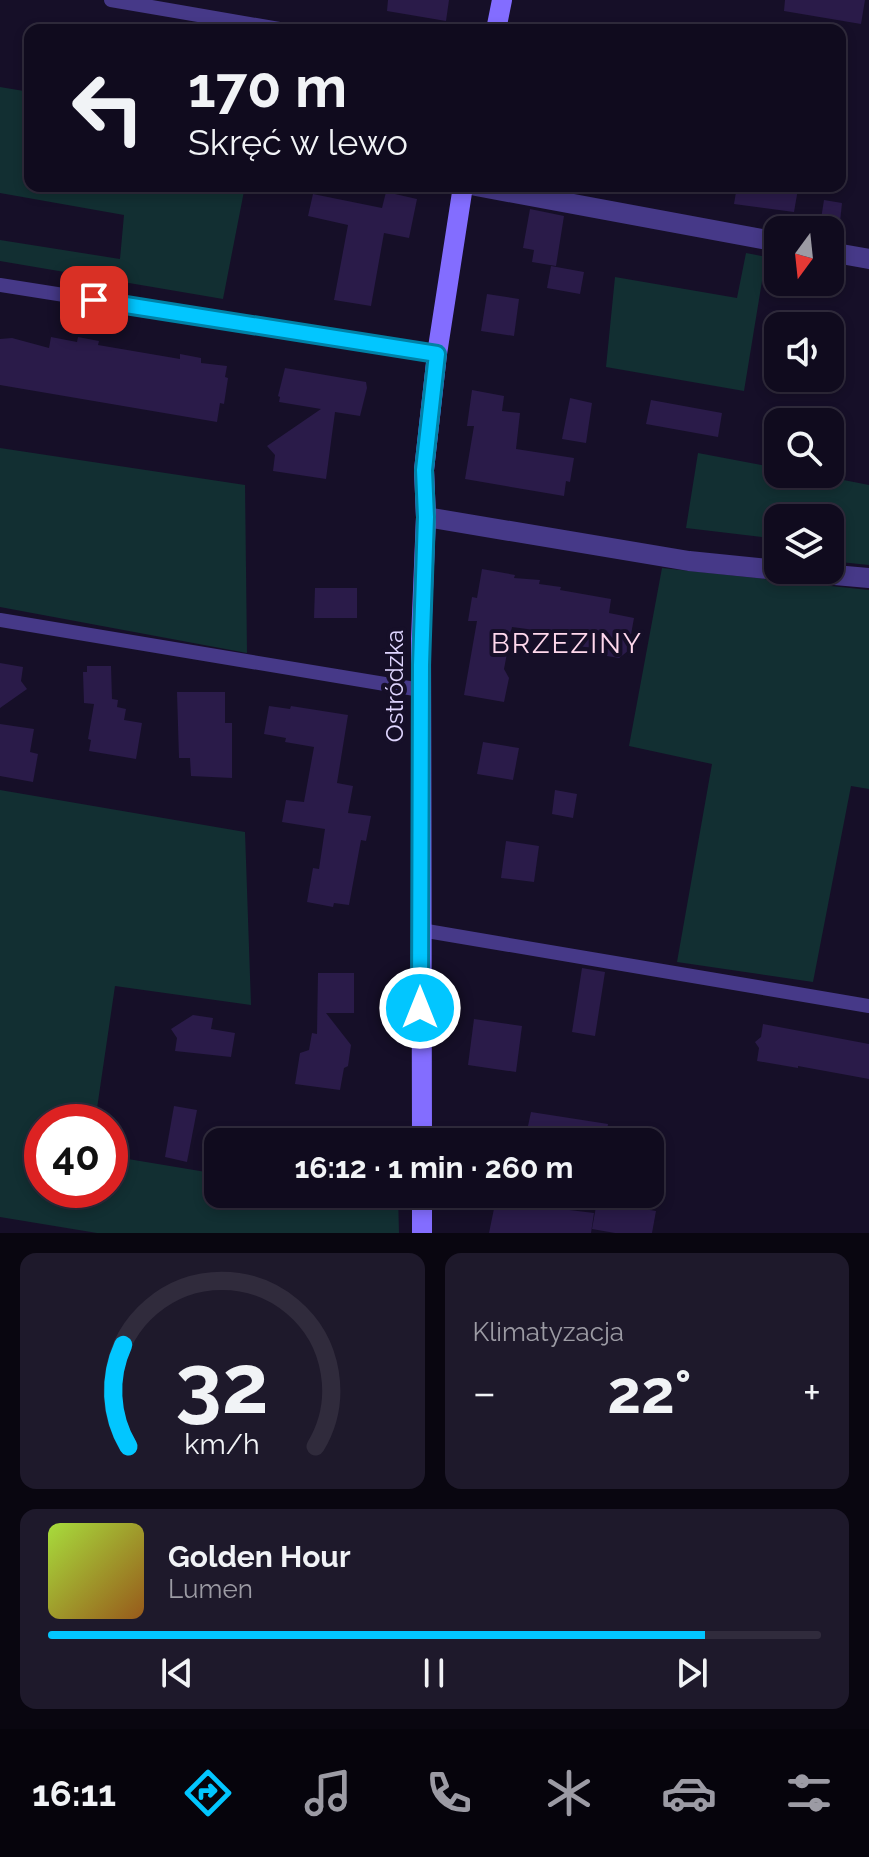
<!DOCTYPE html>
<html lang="pl">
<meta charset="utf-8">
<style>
body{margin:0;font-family:Raleway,sans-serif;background:#1e192b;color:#f1f3f6;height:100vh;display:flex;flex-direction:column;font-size:30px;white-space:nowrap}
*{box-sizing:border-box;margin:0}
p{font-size:26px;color:#9c9ba4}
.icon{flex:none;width:44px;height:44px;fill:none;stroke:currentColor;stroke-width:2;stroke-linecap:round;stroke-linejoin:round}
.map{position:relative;height:1233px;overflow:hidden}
.panel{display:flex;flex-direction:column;gap:20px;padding:20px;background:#090610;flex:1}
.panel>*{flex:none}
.banner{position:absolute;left:24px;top:24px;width:822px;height:168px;border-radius:16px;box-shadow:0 4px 12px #0003,0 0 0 2px #302b3c;background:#100b1e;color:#f1f3f6;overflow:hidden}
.needle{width:52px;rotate:195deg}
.fabs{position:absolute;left:764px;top:216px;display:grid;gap:16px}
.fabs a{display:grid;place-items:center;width:80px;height:80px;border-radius:16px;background:#100b1e;box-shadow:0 4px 12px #0003,0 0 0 2px #302b3c;font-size:40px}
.speed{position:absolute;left:24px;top:1104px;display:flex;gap:16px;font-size:40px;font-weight:700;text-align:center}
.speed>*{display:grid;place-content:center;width:104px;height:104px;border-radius:50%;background:#100b1e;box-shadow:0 4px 12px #0003,0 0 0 2px #302b3c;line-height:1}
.speed .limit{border:12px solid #d22;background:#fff;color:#111}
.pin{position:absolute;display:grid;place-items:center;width:68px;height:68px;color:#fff;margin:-34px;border-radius:16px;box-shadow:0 4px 12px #0006}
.me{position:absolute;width:88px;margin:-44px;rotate:0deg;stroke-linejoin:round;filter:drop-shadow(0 0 6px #0008)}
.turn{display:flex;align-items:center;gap:28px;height:168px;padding:0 32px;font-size:36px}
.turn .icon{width:104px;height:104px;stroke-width:2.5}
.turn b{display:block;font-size:56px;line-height:68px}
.big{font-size:60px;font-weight:700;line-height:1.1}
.panel .widget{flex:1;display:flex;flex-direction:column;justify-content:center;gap:12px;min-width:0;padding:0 28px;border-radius:16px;background:#1e192b}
.panel .dial{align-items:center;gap:0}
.dial svg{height:208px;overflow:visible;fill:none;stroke:#302b3c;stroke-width:7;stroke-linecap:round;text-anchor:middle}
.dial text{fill:#f1f3f6;stroke:none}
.song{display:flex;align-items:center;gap:24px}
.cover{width:96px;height:96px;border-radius:12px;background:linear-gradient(135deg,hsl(80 70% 55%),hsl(30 70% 35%))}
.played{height:8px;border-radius:4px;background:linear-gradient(90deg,#02c6ff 85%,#302b3c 85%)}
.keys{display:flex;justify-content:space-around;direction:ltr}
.heat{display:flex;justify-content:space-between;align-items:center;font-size:44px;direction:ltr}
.panel .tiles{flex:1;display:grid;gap:20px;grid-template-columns:1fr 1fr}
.widget:last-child{grid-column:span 2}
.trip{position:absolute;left:204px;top:1128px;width:460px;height:80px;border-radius:16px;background:#100b1e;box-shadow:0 4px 12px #0003,0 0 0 2px #302b3c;font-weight:700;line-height:80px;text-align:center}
.menu{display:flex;height:128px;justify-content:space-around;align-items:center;background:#06040c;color:#9c9ba4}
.menu .icon{width:56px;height:56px}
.menu .on{color:#02c6ff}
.menu b{font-size:36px;color:#f1f3f6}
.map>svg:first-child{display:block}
.green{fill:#122f32}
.building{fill:#2a1b49}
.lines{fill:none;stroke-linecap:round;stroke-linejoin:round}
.lane{stroke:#463988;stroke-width:14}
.street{stroke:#463988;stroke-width:20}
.secondary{stroke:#836dff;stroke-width:20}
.route-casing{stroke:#0181a6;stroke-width:20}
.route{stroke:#02c6ff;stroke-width:14}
.labels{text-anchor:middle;stroke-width:8;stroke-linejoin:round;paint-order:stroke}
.street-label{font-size:24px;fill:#e0d6ff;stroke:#160f28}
.quarter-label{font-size:28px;letter-spacing:2px;fill:#ffd8ec;stroke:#160f28}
</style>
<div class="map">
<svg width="869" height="1233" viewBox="0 0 869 1233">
<rect width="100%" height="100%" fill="#160f28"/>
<!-- green -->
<g class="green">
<polygon points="0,87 30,92 30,186 245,186 223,299 0,261 0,240 120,259 124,215 0,193"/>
<polygon points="746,253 778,259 778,265 763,275 744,391 606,367 615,277 737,298"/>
<polygon points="0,448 245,485 247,653 0,607"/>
<polygon points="698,453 778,468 778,474 813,474 869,485 869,565 830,561 830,518 778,518 778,539 686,528"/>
<polygon points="662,568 869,590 869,789 851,786 813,982 677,962 712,764 629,746"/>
<polygon points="0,790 245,832 251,1005 115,986 95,1122 42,1122 42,1190 110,1190 110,1156 218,1174 218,1194 339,1194 381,1201 388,1194 398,1194 399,1233 97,1233 0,1217"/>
</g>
<!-- building -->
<g class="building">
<polygon points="388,0 449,0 446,21 387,11"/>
<polygon points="785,0 865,0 861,24 784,11"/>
<polygon points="737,186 798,189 794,212 734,204"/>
<polygon points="386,192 417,199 409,238 384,233 371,306 334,300 348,225 308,216 313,194 382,208"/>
<polygon points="824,200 842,203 840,222 821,219"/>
<polygon points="530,209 564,216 556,266 532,262 534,250 523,248"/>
<polygon points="551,266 584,272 580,294 547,288"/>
<polygon points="487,294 519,299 514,336 481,331"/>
<polygon points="51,337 77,342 78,337 99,341 98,345 180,359 180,354 201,358 201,363 227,366 225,377 228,378 224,404 220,403 217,422 0,385 0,339 12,338 49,348"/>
<polygon points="285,368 366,382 367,388 360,416 335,412 326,479 273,471 275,455 267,446 321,409 279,402 280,397 278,396"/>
<polygon points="472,390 504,396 502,411 520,413 516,449 574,458 570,482 566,481 564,496 465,479 474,426 467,426"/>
<polygon points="570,398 592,403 586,443 562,439"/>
<polygon points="651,400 722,413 718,437 646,424"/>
<polygon points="482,569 515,575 514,578 540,580 539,584 561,587 560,590 611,599 609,613 634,618 628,651 619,658 607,656 604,650 578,646 579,636 512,627 504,669 509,678 504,702 464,695 477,621 468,621 472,597 477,598"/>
<polygon points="315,588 357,588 357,618 314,618"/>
<polygon points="0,663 23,667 21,681 27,689 0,708"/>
<polygon points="87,666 111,666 112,699 118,700 117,707 126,709 124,720 142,723 136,759 89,751 91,740 88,739 94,704 84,703 83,672 87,672"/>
<polygon points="177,692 225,692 225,723 232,723 232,778 191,776 190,758 179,758"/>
<polygon points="269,706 290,709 291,706 348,715 337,783 353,786 348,813 371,816 366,841 361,840 349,905 334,903 333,907 307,902 313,868 319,869 325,829 282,822 286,800 304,802 314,747 285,742 286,738 264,734"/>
<polygon points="0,724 34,729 30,752 38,754 33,782 0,776"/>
<polygon points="483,742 519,748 513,780 477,774"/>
<polygon points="555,790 577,794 573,818 552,814"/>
<polygon points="506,841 539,846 534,882 501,878"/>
<polygon points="582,968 605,972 595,1036 572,1032"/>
<polygon points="318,973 354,973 354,1013 326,1013 351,1045 348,1066 344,1068 340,1090 295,1084 300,1053 309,1050 312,1033 317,1034"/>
<polygon points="193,1015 213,1018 211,1029 235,1033 231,1057 175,1051 177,1038 171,1029"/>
<polygon points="474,1019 522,1026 516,1072 468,1065"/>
<polygon points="763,1024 869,1044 869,1079 798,1066 798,1068 757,1061 759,1048 755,1042 761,1037"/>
<polygon points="174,1106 197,1110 187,1162 165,1157"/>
<polygon points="531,1112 608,1124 605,1142 567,1142 568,1136 528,1126"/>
<polygon points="497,1194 547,1194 545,1207 594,1213 591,1233 489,1233"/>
<polygon points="597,1201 656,1211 652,1233 615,1233 592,1229"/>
</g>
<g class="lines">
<!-- lane -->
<g class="lane">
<polyline points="111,0 285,30"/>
<polyline points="0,285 437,354"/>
<polyline points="0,620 421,690"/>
<polyline points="421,930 869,1006"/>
</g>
<!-- street -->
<g class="street">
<polyline points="476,186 778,242"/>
<polyline points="830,252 869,259"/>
<polyline points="426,517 689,561 778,570"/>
<polyline points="778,570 869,578"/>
</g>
<!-- secondary -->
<g class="secondary">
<polyline points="496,30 502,0"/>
<polyline points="422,1142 421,639 426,517 424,470 437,354 463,186"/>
<polyline points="422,1194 422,1233"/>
</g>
</g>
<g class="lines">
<defs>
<polyline id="route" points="94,300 437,354 424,470 426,517 421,665 420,1008"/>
</defs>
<!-- route casing -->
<use href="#route" class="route-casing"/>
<!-- route -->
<use href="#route" class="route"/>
</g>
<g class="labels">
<!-- street labels -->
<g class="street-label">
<text transform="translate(395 686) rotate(-90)" y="8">Ostródzka</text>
</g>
<!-- quarter labels -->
<g class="quarter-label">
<text x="567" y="653">BRZEZINY</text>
</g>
</g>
</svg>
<div class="fabs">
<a><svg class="needle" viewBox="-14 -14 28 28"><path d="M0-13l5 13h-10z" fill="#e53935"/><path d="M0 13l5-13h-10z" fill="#9c9ba4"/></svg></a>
<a><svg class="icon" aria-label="sound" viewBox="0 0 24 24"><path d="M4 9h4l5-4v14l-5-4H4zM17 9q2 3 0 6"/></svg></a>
<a><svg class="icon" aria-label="search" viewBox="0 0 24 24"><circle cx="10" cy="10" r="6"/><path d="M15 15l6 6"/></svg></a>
<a><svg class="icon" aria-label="layers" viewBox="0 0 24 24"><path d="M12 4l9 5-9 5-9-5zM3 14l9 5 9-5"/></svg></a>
</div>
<div class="speed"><div class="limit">40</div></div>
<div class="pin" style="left:94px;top:300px;background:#d93025"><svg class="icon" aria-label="arrive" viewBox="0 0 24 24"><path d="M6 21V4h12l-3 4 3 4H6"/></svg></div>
<svg class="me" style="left:420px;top:1008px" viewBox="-20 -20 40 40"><circle r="17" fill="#02c6ff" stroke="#fff" stroke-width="3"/><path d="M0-11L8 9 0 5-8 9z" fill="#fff"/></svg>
<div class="trip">16:12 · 1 min · 260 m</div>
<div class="banner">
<div class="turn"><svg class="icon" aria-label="left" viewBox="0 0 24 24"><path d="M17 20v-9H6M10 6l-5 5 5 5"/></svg><div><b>170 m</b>Skręć w lewo</div></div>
</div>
</div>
<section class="panel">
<div class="tiles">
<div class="widget dial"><svg viewBox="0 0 100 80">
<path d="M14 69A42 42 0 1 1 86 69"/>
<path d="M14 69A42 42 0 0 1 12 30" stroke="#02c6ff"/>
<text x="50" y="56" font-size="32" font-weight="700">32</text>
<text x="50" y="72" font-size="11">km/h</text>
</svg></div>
<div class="widget"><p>Klimatyzacja</p>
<div class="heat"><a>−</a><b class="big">22°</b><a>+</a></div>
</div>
<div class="widget">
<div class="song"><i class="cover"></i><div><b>Golden Hour</b><p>Lumen</p></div></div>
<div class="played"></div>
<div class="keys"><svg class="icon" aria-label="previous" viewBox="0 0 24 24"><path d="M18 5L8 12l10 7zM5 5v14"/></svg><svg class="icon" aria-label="pause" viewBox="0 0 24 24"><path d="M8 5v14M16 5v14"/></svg><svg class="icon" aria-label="next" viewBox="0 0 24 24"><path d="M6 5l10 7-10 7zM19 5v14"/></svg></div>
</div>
</div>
</section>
<nav class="menu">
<b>16:11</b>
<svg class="icon on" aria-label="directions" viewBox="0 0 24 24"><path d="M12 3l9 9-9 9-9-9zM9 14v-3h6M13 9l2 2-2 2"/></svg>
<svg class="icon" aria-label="music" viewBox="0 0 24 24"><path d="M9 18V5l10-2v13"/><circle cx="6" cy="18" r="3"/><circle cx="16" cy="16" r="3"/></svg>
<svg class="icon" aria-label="phone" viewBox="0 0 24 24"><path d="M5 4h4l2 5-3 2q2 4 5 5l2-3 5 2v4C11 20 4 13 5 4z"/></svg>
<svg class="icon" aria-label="climate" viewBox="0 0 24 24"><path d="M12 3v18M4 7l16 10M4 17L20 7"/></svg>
<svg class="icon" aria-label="car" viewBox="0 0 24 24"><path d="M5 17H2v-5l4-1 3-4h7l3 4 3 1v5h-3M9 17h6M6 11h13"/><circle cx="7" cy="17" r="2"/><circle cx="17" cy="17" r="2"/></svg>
<svg class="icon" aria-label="filters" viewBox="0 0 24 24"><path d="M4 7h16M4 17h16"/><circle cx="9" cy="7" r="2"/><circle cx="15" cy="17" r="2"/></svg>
</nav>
